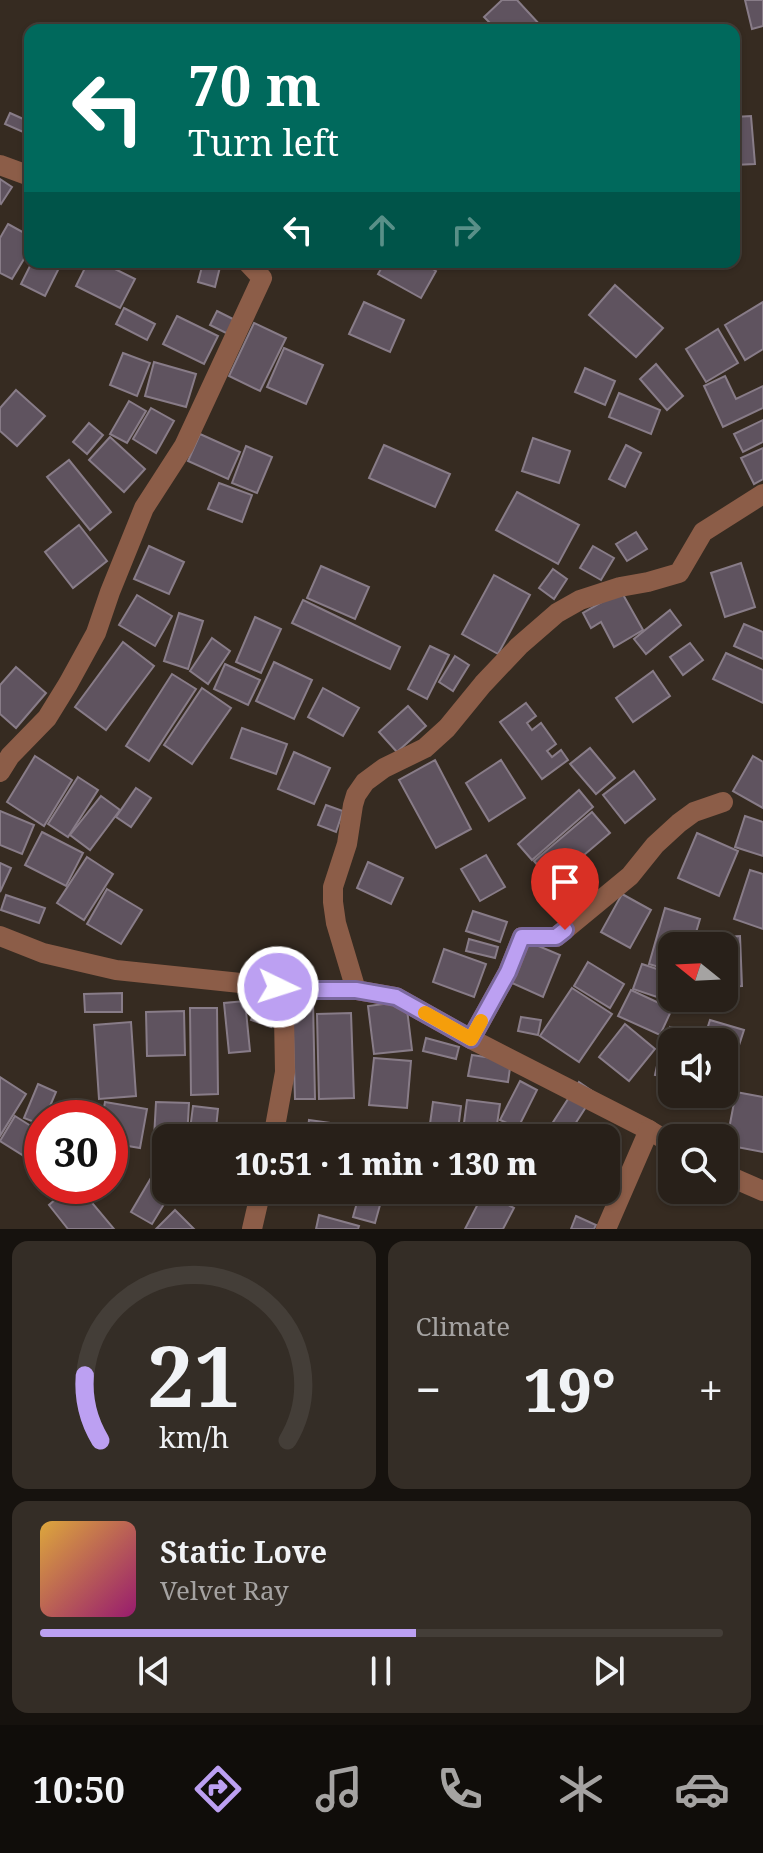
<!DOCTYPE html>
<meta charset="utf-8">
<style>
body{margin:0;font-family:"Noto Serif",serif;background:#342d26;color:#f1f3f6;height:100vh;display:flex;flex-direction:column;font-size:30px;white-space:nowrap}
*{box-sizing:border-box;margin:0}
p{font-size:26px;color:#a5a3a2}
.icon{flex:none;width:44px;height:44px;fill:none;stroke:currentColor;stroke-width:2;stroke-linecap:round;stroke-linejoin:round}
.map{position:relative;height:1229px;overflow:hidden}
.drawer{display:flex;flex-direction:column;gap:12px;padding:12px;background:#16120e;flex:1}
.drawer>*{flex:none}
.banner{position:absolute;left:24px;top:24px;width:716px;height:244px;border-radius:16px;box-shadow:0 2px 6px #0004,0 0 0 2px #443e38;background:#00695c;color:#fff;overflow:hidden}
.needle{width:52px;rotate:288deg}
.controls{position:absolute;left:658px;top:932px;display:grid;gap:16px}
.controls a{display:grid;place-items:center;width:80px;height:80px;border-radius:16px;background:#282019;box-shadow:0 2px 6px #0004,0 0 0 2px #443e38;font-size:40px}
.speed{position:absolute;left:24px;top:1100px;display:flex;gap:16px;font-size:40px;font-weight:700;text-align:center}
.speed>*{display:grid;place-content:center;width:104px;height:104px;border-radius:50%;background:#282019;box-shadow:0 2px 6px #0004,0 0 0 2px #443e38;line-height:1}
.speed .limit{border:12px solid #d22;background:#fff;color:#111}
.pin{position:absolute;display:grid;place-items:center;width:68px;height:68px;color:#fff;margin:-82px -34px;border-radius:50% 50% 50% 0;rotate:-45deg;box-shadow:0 0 8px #0007}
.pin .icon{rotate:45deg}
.me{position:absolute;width:88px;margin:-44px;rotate:94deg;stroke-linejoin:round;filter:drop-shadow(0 0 6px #0008)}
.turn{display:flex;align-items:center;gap:28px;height:168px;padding:0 32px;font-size:36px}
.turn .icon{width:104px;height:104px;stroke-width:2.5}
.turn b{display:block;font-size:56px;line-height:68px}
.lanes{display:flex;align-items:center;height:76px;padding:0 32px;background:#0003;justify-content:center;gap:40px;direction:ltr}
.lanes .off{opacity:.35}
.big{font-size:60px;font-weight:800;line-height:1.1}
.drawer .card{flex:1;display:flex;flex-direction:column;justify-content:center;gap:12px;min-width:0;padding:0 28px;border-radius:16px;background:#342d26}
.drawer .dial{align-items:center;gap:0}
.dial svg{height:208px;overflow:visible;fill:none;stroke:#443e38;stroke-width:7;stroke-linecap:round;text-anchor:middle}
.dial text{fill:#f1f3f6;stroke:none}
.song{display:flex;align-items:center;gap:24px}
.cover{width:96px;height:96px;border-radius:12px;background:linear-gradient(135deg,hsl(40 70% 55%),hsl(320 70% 35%))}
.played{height:8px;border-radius:4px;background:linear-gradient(90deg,#bca0f2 55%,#443e38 55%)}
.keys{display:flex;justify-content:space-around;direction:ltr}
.heat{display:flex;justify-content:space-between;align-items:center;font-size:44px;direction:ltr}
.drawer .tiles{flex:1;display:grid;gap:12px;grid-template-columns:1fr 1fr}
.card:last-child{grid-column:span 2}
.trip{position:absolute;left:152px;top:1124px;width:468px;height:80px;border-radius:16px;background:#282019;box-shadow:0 2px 6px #0004,0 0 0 2px #443e38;font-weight:800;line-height:80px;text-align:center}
.tabs{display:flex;height:128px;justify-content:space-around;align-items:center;background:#100d0a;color:#a5a3a2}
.tabs .icon{width:56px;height:56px}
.tabs .selected{color:#bca0f2}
.tabs b{font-size:36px;color:#f1f3f6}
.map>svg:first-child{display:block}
.building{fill:#5f535f;stroke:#887c88;stroke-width:2}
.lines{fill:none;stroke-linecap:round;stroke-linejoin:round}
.minor{stroke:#8c5d48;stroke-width:20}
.route-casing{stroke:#7a689d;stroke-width:20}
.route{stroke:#bca0f2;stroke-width:14}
.slow{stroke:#f59e0b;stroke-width:14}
</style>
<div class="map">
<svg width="763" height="1229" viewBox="0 0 763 1229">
<rect width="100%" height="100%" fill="#362b21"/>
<!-- building -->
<g class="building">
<polygon points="502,0 517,0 541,26 537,30 497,30 484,17"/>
<polygon points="745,0 763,0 763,26 752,29"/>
<polygon points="10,113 30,122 30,135 5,124"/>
<polygon points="751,116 755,164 734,165 734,117"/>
<polygon points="0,179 12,187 1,204 0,203"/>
<polygon points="8,224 30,236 30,249 12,279 0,273 0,238"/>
<polygon points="32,262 62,262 45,296 21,284"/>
<polygon points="88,262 101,262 135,279 120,308 76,286"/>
<polygon points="385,262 421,262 436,271 421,298 378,274"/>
<polygon points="203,263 220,267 215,287 198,282"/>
<polygon points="615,285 663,328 636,357 589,315"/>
<polygon points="364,302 404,320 390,352 349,334"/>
<polygon points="763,302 763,349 745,360 725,325"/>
<polygon points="124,308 155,324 147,340 116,324"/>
<polygon points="217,311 237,321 230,335 210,325"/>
<polygon points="177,316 218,336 204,364 163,344"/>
<polygon points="254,323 286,338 260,391 229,376"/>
<polygon points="718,329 738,363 706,382 686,349"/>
<polygon points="284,348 323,365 306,404 267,387"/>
<polygon points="123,353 150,363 137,396 110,385"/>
<polygon points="154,362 196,374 186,407 145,396"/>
<polygon points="656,364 683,396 667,410 640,379"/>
<polygon points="585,368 615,381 605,405 575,392"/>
<polygon points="725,376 736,399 763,386 763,408 723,427 704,386"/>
<polygon points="16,390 45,416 17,446 0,431 0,408"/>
<polygon points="619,393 660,410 651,434 609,417"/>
<polygon points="129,401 146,411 127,443 110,434"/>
<polygon points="151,408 174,421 156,453 133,439"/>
<polygon points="763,420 763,442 743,452 734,434"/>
<polygon points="89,423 103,435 87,454 73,442"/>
<polygon points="200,434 240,452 228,479 188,461"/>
<polygon points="110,437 145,469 124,492 89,460"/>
<polygon points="533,438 570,451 559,483 522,471"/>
<polygon points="384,445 450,474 435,507 369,478"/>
<polygon points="626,445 641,453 625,487 609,479"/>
<polygon points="246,446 272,457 257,493 232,483"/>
<polygon points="763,448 763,479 754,484 741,458"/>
<polygon points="69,460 111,512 90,530 47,477"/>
<polygon points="219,483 252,495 242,522 208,509"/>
<polygon points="517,492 579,525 558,564 496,530"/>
<polygon points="79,525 107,561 73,588 45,552"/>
<polygon points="636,532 647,549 627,561 616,544"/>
<polygon points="149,546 184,562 169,594 134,579"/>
<polygon points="593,546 614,558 601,580 580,568"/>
<polygon points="741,563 755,607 725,617 711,573"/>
<polygon points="321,566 369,587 355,619 307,598"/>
<polygon points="553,569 567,579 554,599 539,588"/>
<polygon points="494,575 530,595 498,654 462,634"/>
<polygon points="621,591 643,630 614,647 601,622 591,628 583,613"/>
<polygon points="137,595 172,616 155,646 119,625"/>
<polygon points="303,600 400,647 390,669 292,623"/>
<polygon points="670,610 681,625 646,654 634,639"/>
<polygon points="179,613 203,621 188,669 164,661"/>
<polygon points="255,617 281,629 261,673 236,662"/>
<polygon points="744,624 763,632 763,659 734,646"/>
<polygon points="212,638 230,651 208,684 190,671"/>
<polygon points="123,642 154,666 106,730 75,707"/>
<polygon points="690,643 703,660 683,675 670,657"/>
<polygon points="430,646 449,655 427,699 408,689"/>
<polygon points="726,653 763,670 763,703 713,679"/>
<polygon points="455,656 469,665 453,691 439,682"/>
<polygon points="274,662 312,680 294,719 256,701"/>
<polygon points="225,664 260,680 248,705 214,689"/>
<polygon points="16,667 46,693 16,728 0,714 0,685"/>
<polygon points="653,671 670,696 633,722 616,698"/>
<polygon points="172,674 196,689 149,761 126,746"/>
<polygon points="202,688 231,708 192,764 164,745"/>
<polygon points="323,688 359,708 343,736 308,717"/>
<polygon points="526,703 536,716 527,723 532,730 541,723 556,744 547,751 552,757 561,750 568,760 542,779 500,722"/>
<polygon points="408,706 426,726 397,752 379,732"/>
<polygon points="242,728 287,744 276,774 231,758"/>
<polygon points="590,748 615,778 596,794 570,764"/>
<polygon points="294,752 330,768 314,804 278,789"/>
<polygon points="35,756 72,780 44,826 7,802"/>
<polygon points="753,756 763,762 763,808 733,791"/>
<polygon points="435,760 471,829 436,848 399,780"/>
<polygon points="501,760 525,798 489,821 466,783"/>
<polygon points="634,771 655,799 625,823 603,795"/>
<polygon points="78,777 98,790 68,837 48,824"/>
<polygon points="136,788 151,798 131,827 116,817"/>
<polygon points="579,790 593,807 532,860 518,844"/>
<polygon points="101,796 120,810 90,850 70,835"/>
<polygon points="326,805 343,811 336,832 318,825"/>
<polygon points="0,811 34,825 22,854 0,845"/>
<polygon points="592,812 610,833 552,882 534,861"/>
<polygon points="745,816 763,822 763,856 735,847"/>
<polygon points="42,832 83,853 66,886 25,865"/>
<polygon points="697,833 738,851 719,896 678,878"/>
<polygon points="486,855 505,887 480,901 461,869"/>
<polygon points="87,857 113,874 84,920 57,903"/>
<polygon points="368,862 403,878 391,904 357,888"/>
<polygon points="0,863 11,868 0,892"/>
<polygon points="750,870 763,874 763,929 734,919"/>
<polygon points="577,877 588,888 571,904 560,893"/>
<polygon points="107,889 142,910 121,944 87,924"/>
<polygon points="622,894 651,910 630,948 601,932"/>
<polygon points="6,895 45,908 39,923 1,910"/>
<polygon points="665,908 700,919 692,946 672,946 672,971 649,964"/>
<polygon points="473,911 507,922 500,942 466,931"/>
<polygon points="740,936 742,986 724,987 724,946 707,946 707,938"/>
<polygon points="469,939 498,947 495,958 466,951"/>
<polygon points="529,942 560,955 543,997 512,983"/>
<polygon points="444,949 486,964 474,997 433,982"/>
<polygon points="588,962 624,984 610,1008 574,986"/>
<polygon points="642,964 672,974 672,998 674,998 672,1002 633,989"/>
<polygon points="572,988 612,1014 579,1062 540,1036"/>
<polygon points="631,990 672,1009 660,1035 618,1016"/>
<polygon points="122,993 122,1012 85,1012 84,994"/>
<polygon points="260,995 280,1002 271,1027 251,1020"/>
<polygon points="313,1000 315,1099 295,1099 292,1001"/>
<polygon points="245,1001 250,1051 229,1053 224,1003"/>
<polygon points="406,1001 412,1050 374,1054 368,1006"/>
<polygon points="190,1008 217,1008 218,1094 191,1095"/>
<polygon points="184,1011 185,1055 147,1056 146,1012"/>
<polygon points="351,1013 354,1098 319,1099 317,1014"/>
<polygon points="521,1017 541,1020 538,1035 518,1031"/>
<polygon points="710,1020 744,1030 730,1073 724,1072 724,1042 703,1042"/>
<polygon points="131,1022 136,1096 99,1099 94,1025"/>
<polygon points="625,1024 655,1049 629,1081 599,1057"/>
<polygon points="670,1027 694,1032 692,1042 672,1042 672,1078 655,1075 660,1052 665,1053"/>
<polygon points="426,1038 459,1047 456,1059 423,1051"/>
<polygon points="472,1055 511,1061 508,1082 468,1076"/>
<polygon points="374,1058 411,1061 407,1108 369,1105"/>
<polygon points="0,1077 26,1094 0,1136"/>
<polygon points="520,1081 537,1090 518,1128 500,1120"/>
<polygon points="579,1082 595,1093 566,1138 560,1138 548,1130"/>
<polygon points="38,1084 56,1092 45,1118 42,1118 42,1125 24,1118"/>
<polygon points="736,1092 763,1097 763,1152 726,1145"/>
<polygon points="467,1100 500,1104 495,1138 462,1138"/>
<polygon points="105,1102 147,1109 140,1148 110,1143 110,1118 102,1118"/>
<polygon points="156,1102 189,1103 187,1138 154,1138"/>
<polygon points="433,1102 461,1106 457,1138 428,1138"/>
<polygon points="193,1106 218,1109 215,1138 189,1138"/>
<polygon points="15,1116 42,1133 42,1145 32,1161 0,1141"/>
<polygon points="309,1120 410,1134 409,1138 307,1138"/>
<polygon points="151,1178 166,1187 166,1190 172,1191 152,1224 131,1212"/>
<polygon points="71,1186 78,1186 114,1229 68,1229 49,1205"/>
<polygon points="334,1190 356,1190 352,1203 332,1196"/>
<polygon points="359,1190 384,1190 381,1199 359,1193"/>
<polygon points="508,1190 533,1190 525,1201"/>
<polygon points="484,1192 514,1208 503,1229 465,1229"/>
<polygon points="358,1199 380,1205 375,1223 353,1217"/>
<polygon points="175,1210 194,1229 156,1229"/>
<polygon points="319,1215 359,1226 358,1229 316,1229"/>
<polygon points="576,1216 596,1225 594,1229 571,1229"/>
</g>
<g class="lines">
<!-- minor -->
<g class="minor">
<polyline points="0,165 30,176"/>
<polyline points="0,772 10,756 47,718 68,684 96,633 110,592 144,508 184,446 262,278 247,262"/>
<polyline points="0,936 43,953 116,970 307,990 356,990 396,997 471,1039 649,1130 672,1144"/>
<polyline points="356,990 336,923 333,902 333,887 347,844 353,805 356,795 365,782 384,768 425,748 447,728 483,684 519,646 557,613 580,600 620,587 648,582 679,573 703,532 763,494"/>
<polyline points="471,1039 508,972 522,937 556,937 630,876 655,845 679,823 694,812 723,802"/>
<polyline points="273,1138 285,1072 284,1016 278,987"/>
<polyline points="724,1174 763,1191"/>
<polyline points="252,1229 261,1190"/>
<polyline points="606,1229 649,1130"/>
</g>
</g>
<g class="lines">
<defs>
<polyline id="route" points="278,987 307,990 356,990 396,997 471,1039 508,972 522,937 556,937 565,930"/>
</defs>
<!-- route casing -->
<use href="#route" class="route-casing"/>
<!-- route -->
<use href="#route" class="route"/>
<!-- slow -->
<polyline class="slow" points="425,1013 471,1039 481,1021"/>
</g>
</svg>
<div class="controls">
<a><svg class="needle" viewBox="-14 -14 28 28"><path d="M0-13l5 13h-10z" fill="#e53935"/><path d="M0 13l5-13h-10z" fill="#a5a3a2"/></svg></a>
<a><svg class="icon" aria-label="sound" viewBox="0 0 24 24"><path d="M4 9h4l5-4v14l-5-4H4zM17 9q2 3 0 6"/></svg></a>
<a><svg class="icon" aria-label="search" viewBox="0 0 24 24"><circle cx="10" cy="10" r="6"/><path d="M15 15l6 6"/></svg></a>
</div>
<div class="speed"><div class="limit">30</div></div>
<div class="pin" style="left:565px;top:930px;background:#d93025"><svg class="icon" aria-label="arrive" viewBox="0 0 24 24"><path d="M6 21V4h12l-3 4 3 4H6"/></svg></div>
<svg class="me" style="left:278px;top:987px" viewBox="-20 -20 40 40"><circle r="17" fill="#bca0f2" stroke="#fff" stroke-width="3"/><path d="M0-11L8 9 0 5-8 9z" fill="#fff"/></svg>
<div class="trip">10:51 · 1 min · 130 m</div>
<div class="banner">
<div class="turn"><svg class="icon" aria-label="left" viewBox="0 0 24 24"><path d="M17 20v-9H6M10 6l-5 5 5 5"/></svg><div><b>70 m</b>Turn left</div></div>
<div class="lanes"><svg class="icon" aria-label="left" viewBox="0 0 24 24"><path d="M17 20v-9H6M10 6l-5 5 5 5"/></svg><svg class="icon off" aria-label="ahead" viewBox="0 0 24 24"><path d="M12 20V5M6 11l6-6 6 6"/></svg><svg class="icon off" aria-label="right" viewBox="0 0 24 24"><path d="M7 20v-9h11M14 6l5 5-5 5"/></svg></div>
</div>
</div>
<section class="drawer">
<div class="tiles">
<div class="card dial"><svg viewBox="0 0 100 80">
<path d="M14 69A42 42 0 1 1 86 69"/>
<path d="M14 69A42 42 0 0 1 8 44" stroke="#bca0f2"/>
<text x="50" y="56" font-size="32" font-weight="700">21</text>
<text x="50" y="72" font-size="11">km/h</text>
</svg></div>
<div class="card"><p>Climate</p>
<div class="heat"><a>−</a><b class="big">19°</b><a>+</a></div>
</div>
<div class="card">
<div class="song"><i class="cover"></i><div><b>Static Love</b><p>Velvet Ray</p></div></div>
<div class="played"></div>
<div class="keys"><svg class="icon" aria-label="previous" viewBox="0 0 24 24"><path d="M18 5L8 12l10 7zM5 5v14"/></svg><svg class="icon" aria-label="pause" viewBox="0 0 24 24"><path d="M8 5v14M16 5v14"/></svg><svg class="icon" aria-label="next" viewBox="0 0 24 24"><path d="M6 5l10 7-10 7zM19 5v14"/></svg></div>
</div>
</div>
</section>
<nav class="tabs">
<b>10:50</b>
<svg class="icon selected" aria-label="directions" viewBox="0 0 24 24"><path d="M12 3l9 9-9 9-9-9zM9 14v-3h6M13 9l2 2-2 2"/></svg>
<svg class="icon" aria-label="music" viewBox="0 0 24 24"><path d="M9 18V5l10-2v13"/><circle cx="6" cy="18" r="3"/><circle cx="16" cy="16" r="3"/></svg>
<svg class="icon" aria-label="phone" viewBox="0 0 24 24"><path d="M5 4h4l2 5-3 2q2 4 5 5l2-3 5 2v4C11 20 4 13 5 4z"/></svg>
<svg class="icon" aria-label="climate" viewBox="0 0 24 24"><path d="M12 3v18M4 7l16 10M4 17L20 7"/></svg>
<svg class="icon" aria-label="car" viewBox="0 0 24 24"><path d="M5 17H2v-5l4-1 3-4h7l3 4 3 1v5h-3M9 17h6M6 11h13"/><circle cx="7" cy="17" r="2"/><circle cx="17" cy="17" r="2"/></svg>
</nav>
